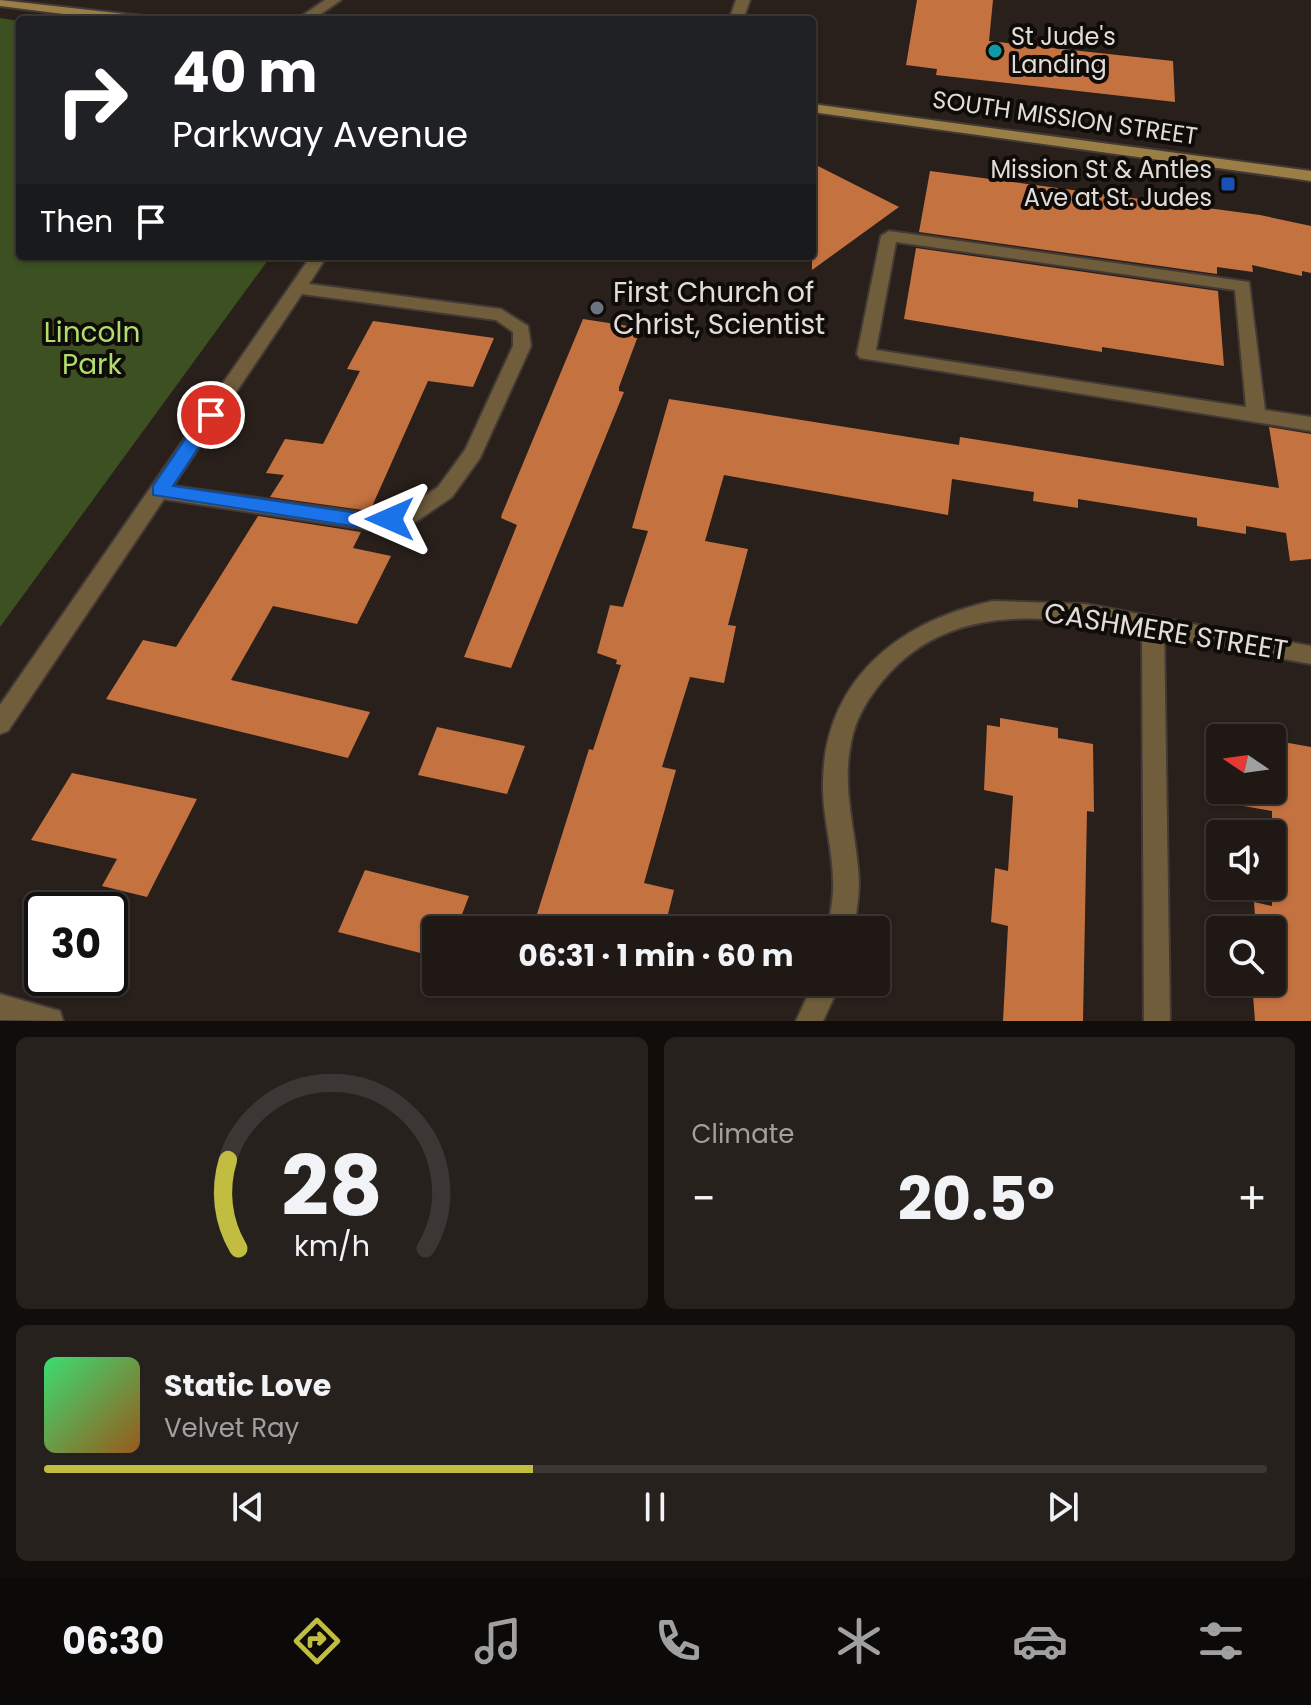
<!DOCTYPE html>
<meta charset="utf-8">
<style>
body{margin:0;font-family:Poppins,sans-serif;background:#27211d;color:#f1f3f6;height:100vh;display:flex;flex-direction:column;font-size:30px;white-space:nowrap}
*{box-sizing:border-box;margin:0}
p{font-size:26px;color:#a1a0a0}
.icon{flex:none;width:44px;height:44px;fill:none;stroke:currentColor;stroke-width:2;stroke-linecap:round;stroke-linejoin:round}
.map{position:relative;height:1021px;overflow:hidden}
.side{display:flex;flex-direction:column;gap:16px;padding:16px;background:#110d0b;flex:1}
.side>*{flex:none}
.top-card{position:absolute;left:16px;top:16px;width:800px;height:244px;border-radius:8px;box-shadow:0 2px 6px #0004,0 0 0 2px #3c3734;background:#202124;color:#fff;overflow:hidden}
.needle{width:52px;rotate:283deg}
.buttons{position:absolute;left:1206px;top:724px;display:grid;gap:16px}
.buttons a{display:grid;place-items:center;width:80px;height:80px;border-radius:8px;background:#1f1814;box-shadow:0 2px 6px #0004,0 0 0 2px #3c3734;font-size:40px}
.speed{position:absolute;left:24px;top:892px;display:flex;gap:16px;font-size:40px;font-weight:700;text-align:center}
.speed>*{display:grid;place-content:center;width:104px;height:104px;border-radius:50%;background:#1f1814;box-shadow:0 2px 6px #0004,0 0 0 2px #3c3734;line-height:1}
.speed .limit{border:4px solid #111;border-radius:12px;background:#fff;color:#111}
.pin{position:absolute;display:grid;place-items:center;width:68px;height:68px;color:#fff;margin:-34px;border:4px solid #fff;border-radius:50%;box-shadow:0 2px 8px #0007}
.me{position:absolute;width:88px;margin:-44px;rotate:270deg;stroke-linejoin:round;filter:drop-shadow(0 0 6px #0008)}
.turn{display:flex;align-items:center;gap:28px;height:168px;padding:0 24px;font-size:36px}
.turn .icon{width:104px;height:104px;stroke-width:2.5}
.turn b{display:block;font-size:56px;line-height:68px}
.then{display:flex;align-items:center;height:76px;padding:0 24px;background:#0003;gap:16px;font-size:30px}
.big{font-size:60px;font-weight:700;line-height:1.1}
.side .widget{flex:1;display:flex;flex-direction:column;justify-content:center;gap:12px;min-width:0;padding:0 28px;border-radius:12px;background:#27211d}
.side .dial{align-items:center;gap:0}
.dial svg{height:208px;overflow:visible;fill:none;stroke:#3c3734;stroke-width:7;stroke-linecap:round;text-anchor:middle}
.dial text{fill:#f1f3f6;stroke:none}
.song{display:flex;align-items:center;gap:24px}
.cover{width:96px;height:96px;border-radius:12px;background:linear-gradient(135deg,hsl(140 70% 55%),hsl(30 70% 35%))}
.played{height:8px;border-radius:4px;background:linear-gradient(90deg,#c1bd40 40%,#3c3734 40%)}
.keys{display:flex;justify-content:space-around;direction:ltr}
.heat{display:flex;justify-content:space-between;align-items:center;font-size:44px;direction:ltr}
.side .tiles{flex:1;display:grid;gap:16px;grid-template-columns:1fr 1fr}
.widget:last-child{grid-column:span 2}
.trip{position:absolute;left:422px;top:916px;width:468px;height:80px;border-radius:8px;background:#1f1814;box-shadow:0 2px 6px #0004,0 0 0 2px #3c3734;font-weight:700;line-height:80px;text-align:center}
.tab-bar{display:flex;height:128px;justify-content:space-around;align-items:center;background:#0c0a08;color:#a1a0a0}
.tab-bar .icon{width:56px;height:56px}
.tab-bar .current{color:#c1bd40}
.tab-bar b{font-size:36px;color:#f1f3f6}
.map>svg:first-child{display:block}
.green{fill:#3c5022}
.building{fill:#c57241}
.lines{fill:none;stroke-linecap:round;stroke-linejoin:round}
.lane-casing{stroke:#433a36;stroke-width:4}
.street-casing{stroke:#433a36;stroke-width:4}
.secondary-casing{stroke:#433a36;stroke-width:4}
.lane{fill:#6f5d3b;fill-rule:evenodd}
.street{fill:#6f5d3b;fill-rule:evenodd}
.secondary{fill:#9b7e45;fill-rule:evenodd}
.route{fill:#1a73e8;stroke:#114b97;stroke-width:2}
.culture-dot{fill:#0f9aa8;stroke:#0f0b08;stroke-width:3}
.transit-dot{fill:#1a4fb4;stroke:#0f0b08;stroke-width:3}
.worship-dot{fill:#6b7280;stroke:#0f0b08;stroke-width:3}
.labels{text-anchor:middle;stroke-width:8;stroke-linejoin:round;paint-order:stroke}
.far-poi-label{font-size:24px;fill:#e3ddd9;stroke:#0f0b08;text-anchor:start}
.far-street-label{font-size:24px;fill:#e3ddd9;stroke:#0f0b08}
.poi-label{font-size:28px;fill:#e3ddd9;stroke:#0f0b08;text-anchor:start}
.park-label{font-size:28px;fill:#aedf6e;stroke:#0f0b08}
.street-label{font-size:28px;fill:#e3ddd9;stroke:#0f0b08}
</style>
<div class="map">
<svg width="1311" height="1021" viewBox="0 0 1311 1021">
<rect width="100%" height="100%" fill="#29201b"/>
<!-- green -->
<polygon class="green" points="0,18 20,21 20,256 271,256 0,627"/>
<!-- building -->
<g class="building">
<polygon points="917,0 993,0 989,41 1173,61 1175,102 936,75 937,69 906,65"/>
<polygon points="812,163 899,207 812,270"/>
<polygon points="930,171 1260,215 1311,226 1311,273 1302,271 1302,276 1252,265 1253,272 1217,267 1217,274 919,232"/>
<polygon points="916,248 1218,291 1224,366 1102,347 1102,352 904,319"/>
<polygon points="583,319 641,328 619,387 619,391 624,392 511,668 464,657 517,525 501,518 502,514"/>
<polygon points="373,321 494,338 473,387 428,381 370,511 270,497 284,475 266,473 285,439 323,444 360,371 347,369"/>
<polygon points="669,399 959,445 960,437 1279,488 1269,427 1311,434 1311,559 1290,561 1286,533 1246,526 1246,534 1197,526 1197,518 1078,499 1078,508 1033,501 1034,492 952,479 948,515 724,475 705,541 748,549 728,625 736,626 724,683 690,677 662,767 676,770 644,883 674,890 664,930 532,930 589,749 593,750 621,665 616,664 617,660 597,653 610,605 623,607 648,531 632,528"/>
<polygon points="258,516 361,532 353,548 391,556 357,624 273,606 231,680 370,712 348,758 106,699 143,640 176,647"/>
<polygon points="1000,718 1058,728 1058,738 1093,744 1094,812 1087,811 1083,1021 1003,1021 1008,926 991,922 995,868 1008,871 1013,796 984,790 987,725 1000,727"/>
<polygon points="437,727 525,746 507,794 418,775"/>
<polygon points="1210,737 1220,739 1220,790 1272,790 1272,740 1311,747 1311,1021 1255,1021 1252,982 1272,982 1272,930 1256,930 1254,902 1272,906 1272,811 1215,801"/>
<polygon points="72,773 197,799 147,897 102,886 117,859 31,840"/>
<polygon points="365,870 469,896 456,930 436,930 436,957 338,932"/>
</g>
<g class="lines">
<defs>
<g id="lane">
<polygon points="325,0 341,0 312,20 296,20"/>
<polygon points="736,0 750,0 743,20 729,20"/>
<path d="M 889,231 L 1249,282 L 1265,410 L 1311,417 L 1311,431 L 860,358 L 857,354 L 881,236 ZM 896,242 L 1235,290 L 1246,407 L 876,350 Z"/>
<polygon points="1153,616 1161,619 1164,625 1170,1021 1144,1021 1142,625 1145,619"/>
</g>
<g id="street">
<path d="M 311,256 L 327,256 L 309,284 L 501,309 L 528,326 L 531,346 L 480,458 L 452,497 L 417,521 L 371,530 L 164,499 L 8,731 L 0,734 L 0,705 ZM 302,294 L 496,320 L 513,332 L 513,346 L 465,450 L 438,487 L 405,509 L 371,514 L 173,486 Z"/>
<path d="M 993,601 L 1085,604 L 1311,646 L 1311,664 C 1261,655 1211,645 1162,636 C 1066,618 956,594 884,679 C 868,698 855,719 851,743 C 841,791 857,834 859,882 C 859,898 856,914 854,930 L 828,930 C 830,914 834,897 833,881 C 833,848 822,816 823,783 C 824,680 899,621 993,601 Z"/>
<polygon points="814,982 841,982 823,1021 796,1021"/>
<polygon points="0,994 60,1011 63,1021 0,1020"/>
</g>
<g id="secondary">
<polygon points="0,0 143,16 150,20 111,20 0,6"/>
<polygon points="812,104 1311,171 1311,181 812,112"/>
</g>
</defs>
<!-- lane casing -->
<use href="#lane" class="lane-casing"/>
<!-- street casing -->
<use href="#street" class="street-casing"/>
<!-- secondary casing -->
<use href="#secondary" class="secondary-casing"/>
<!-- lane -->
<use href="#lane" class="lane"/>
<!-- street -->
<use href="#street" class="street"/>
<!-- secondary -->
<use href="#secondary" class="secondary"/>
</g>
<!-- route -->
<polygon class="route" points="211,409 220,415 173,486 371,515 397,514 397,524 371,529 153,495 153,486 205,410"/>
<!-- markers -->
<circle class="culture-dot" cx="995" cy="51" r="8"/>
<rect class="transit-dot" x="1220" y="176" width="16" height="16" rx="4"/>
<circle class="worship-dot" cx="597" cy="308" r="8"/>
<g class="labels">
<!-- far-poi labels -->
<g class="far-poi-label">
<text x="1011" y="45">St Jude's<tspan x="1011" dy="28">Landing</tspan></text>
<text x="1212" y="178" text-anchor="end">Mission St &amp; Antles<tspan x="1212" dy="28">Ave at St. Judes</tspan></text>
</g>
<!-- far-street labels -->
<g class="far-street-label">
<text transform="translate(1065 118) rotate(8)" y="8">SOUTH MISSION STREET</text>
</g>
<!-- poi labels -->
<g class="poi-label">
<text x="613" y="302">First Church of<tspan x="613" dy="32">Christ, Scientist</tspan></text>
</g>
<!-- park labels -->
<g class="park-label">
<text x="92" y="342">Lincoln<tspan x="92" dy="32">Park</tspan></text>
</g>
<!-- street labels -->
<g class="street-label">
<text transform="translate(1166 631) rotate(9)" y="10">CASHMERE STREET</text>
</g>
</g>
</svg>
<div class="buttons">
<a><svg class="needle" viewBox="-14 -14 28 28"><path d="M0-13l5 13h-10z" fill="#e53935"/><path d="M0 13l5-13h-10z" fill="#a1a0a0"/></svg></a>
<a><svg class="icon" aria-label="sound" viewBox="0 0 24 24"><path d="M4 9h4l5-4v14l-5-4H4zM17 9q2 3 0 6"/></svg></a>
<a><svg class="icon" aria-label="search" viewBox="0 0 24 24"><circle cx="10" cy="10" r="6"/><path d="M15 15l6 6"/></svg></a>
</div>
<div class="speed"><div class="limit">30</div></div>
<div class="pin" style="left:211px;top:415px;background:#d93025"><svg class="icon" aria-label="arrive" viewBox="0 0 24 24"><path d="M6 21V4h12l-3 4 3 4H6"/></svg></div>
<svg class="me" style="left:390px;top:519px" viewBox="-20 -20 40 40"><path d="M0-17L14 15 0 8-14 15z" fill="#1a73e8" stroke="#fff" stroke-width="4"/></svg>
<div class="trip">06:31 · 1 min · 60 m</div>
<div class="top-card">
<div class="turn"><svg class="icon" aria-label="right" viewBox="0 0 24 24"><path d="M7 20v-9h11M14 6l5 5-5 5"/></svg><div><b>40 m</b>Parkway Avenue</div></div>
<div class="then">Then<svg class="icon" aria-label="arrive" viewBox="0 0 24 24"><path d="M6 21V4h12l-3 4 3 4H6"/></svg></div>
</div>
</div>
<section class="side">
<div class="tiles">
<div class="widget dial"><svg viewBox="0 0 100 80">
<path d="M14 69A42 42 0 1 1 86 69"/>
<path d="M14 69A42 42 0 0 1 10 35" stroke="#c1bd40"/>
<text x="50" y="56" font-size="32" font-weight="700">28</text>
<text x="50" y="72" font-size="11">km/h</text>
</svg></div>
<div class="widget"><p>Climate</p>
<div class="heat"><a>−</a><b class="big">20.5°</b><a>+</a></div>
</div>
<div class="widget">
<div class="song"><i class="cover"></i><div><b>Static Love</b><p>Velvet Ray</p></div></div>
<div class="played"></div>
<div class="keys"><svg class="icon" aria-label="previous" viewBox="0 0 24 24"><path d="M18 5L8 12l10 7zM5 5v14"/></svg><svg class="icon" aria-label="pause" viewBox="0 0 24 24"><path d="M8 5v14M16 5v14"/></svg><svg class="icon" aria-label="next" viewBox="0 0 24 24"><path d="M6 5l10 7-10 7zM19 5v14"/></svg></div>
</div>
</div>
</section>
<nav class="tab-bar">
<b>06:30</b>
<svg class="icon current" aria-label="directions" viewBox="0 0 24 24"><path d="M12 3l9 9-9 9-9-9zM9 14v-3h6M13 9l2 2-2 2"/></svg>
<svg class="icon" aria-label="music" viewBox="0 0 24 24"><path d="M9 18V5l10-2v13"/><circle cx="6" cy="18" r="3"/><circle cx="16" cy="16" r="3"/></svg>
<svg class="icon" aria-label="phone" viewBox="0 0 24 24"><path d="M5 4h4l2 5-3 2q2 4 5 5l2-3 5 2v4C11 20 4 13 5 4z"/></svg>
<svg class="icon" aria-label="climate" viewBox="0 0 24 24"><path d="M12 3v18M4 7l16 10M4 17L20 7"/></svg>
<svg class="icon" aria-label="car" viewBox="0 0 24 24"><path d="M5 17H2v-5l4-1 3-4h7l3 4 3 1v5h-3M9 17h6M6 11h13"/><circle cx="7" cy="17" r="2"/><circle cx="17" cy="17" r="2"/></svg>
<svg class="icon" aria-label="filters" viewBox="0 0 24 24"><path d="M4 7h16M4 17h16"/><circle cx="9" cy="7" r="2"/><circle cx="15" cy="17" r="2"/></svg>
</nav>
